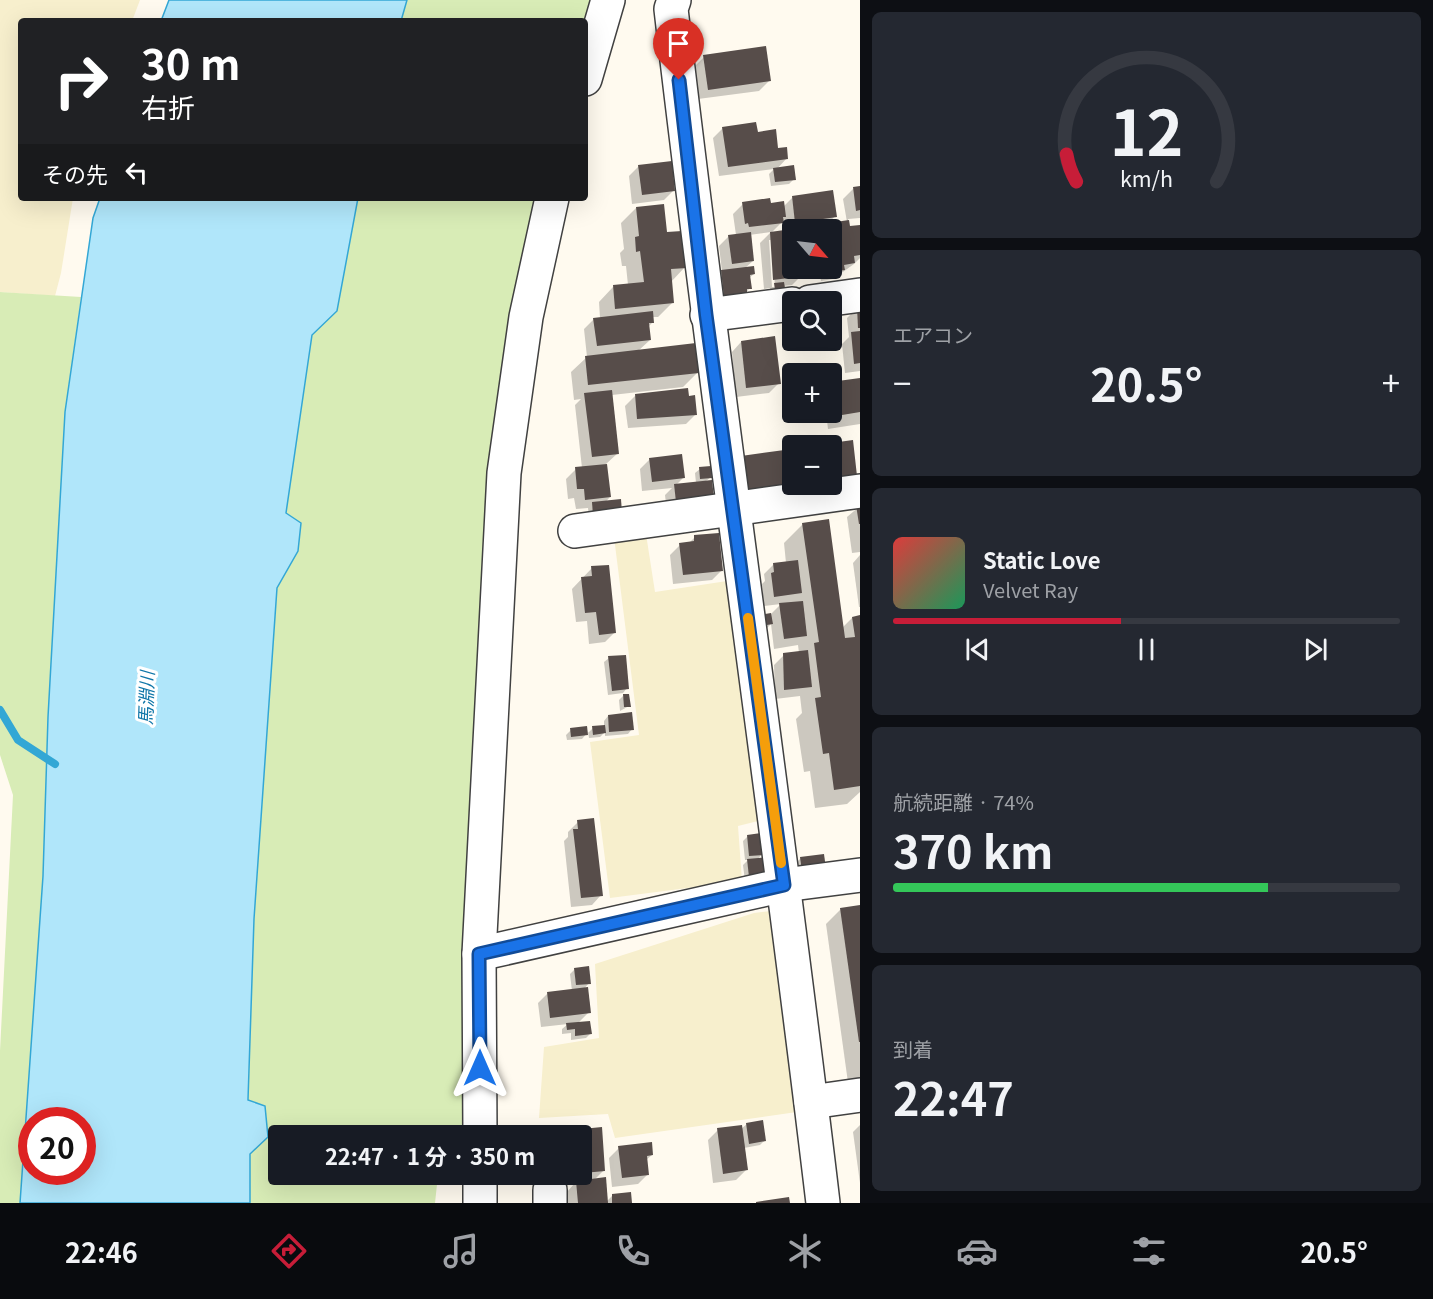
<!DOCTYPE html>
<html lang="ja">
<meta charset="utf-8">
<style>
body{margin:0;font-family:Georgia,"Noto Sans JP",serif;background:#242831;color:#f1f3f6;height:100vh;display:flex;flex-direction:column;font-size:22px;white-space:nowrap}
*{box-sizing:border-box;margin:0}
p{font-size:20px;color:#9ea1a6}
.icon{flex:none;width:33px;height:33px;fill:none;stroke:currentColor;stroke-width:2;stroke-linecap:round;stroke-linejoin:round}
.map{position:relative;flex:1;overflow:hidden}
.drawer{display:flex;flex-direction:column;gap:12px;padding:12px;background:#0d0f14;width:573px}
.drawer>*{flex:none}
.banner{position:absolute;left:18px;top:18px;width:570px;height:183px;border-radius:6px;box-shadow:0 6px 24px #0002;background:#202124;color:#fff;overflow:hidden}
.needle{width:39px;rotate:118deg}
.tools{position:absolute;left:782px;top:219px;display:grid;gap:12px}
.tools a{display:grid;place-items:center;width:60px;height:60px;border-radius:6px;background:#171b24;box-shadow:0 6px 24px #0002;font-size:30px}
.speed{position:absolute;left:18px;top:1107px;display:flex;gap:12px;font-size:30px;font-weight:700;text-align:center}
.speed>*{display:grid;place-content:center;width:78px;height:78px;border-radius:50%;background:#171b24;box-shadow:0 6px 24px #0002;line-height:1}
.speed .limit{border:9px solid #d22;background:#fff;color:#111}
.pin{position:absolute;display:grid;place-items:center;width:51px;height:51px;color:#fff;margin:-62px -26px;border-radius:50% 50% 50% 0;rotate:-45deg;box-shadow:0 0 6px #0007}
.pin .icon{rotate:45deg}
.me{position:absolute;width:66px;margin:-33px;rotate:0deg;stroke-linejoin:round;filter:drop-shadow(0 0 4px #0008)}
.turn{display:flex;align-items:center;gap:21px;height:126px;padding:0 24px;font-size:27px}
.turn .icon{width:78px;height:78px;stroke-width:2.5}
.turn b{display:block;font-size:42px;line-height:51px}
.then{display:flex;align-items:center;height:57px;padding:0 24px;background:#0003;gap:12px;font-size:22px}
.big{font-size:45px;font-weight:700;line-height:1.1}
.drawer .card{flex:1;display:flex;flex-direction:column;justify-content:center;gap:9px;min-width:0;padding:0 21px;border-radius:9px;background:#242831}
.drawer .dial{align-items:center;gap:0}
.dial svg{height:156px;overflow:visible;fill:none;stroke:#363941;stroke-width:7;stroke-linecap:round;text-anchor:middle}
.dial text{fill:#f1f3f6;stroke:none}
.song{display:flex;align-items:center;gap:18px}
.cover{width:72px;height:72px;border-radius:9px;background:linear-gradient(135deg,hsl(0 70% 55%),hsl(150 70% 35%))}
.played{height:6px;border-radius:3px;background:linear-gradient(90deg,#c71d38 45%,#363941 45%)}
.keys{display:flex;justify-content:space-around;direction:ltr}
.heat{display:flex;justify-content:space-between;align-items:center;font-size:33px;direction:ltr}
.charge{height:9px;border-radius:4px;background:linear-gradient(90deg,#34c759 74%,#363941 0)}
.trip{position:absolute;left:268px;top:1125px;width:324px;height:60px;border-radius:6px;background:#171b24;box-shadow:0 6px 24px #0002;font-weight:700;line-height:60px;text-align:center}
.tab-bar{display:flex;height:96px;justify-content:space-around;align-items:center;background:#090b0e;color:#9ea1a6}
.tab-bar .icon{width:42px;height:42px}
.tab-bar .selected{color:#c71d38}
.tab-bar b{font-size:27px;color:#f1f3f6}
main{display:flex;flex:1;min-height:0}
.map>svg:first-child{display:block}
.farmland{fill:#f7efcd}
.green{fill:#d8ecb6}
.water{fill:#b0e6fa;stroke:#33a7d5;stroke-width:1.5;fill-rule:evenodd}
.shadow{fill:#0003;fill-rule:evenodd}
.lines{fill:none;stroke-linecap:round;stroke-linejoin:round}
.stream{stroke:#33a7d5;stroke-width:8}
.building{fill:#574d4a}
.minor-casing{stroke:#414141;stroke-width:36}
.minor{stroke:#fff;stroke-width:33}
.route-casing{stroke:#114b97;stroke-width:15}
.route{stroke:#1a73e8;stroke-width:10}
.slow{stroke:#f59e0b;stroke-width:10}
.labels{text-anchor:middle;stroke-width:6;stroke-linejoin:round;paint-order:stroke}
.water-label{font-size:18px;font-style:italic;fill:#0f76a8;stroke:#fff}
</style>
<main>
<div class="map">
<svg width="860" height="1203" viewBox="0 0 860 1203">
<rect width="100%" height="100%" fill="#fffaef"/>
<!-- farmland -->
<g class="farmland">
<polygon points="0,0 140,0 132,21 21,21 21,198 73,198 61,273 55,296 0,292"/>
<polygon points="646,534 655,592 727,581 758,821 738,826 742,881 610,898 590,742 639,735 614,537"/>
<polygon points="771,911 797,1112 615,1138 608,1114 539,1118 544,1047 599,1038 595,964 754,913"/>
</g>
<!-- green -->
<g class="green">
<polygon points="407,0 590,0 585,21 401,21"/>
<polygon points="358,198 542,198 524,282 469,1135 279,1136 279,1174 438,1175 435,1203 250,1203 248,1101 254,919 277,588 298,551 286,513 312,335 337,311"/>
<polygon points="0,292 81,297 65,412 48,717 43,876 20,1203 0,1203 0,1051 13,795 0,755"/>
</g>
<!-- water -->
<g class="water">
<polygon points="169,0 407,0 401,21 161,21"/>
<path d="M 100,198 L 358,198 L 337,311 L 312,335 L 286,513 L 301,523 L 298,551 L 277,588 L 254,919 L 248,1100 L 265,1106 L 268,1137 L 250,1154 L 250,1203 L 20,1203 L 43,876 L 48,717 L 65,412 L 93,218 ZM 32,1120 L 82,1120 L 82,1172 L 32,1172 Z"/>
</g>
<!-- shadow -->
<g class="shadow">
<polygon points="704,57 769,81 759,91 698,99 694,67"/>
<polygon points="723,128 756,133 787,158 777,169 794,179 789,184 771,186 769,174 774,169 719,176 713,138"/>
<polygon points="639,166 674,190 664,200 632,204 629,176"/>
<path d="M 860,188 L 860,218 L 848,219 L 849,227 L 860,226 L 860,258 L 854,264 L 833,279 L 821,281 L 820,276 L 810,277 L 808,268 L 831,268 L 831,230 L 792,230 L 792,268 L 802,275 L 792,285 L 783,286 L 779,293 L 771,294 L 770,288 L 764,289 L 760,243 L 771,232 L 749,235 L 753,261 L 745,268 L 754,274 L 749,278 L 750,288 L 736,303 L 715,306 L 711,282 L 722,271 L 719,246 L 729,236 L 736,235 L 733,214 L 743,204 L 783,207 L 793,197 L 835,216 L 827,225 L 847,222 L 843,199 L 853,189 ZM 784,220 L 786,231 L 771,233 ZM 769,240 L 772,240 L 775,287 L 772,287 Z"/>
<polygon points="636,208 666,234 685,267 671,282 673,302 658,317 652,317 652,323 648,327 650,340 638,351 698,372 683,387 612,395 618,453 606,464 610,497 589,520 588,508 576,509 574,498 568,499 566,479 576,469 582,468 575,405 581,399 574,400 571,372 587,357 584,329 594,319 600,318 599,302 613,287 628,285 626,266 622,266 620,253 624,249 621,223"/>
<polygon points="857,308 860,308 860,371 845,373 842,344 849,337 847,318"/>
<polygon points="741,342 779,383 769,393 736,397 732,352"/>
<polygon points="860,380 860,424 828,429 826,412 831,412 831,391 839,383"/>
<polygon points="635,396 696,414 686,424 628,428 625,406"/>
<polygon points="650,459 683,478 676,485 696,483 695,473 700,469 711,477 667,512 665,495 672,488 642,491 640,469"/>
<polygon points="860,506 860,552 852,553 847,517"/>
<polygon points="803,524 842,628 852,618 860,617 860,792 847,804 815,808 810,771 804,772 796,719 802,713 800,696 775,699 774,665 784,655 799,653 798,645 774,649 771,624 767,628 756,629 781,604 764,606 762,584 765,581 764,574 774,564 786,563 784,543"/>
<polygon points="695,537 722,570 712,580 673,584 670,555 680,545 688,544"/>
<polygon points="860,555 860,607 859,607 853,563"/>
<polygon points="592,568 615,632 605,642 589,644 587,621 576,622 572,589"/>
<polygon points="609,658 627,688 623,693 608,695 604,662"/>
<polygon points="623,696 629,706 620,711 619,700"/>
<polygon points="608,716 632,729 628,734 605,736 605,732 600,737 589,738 588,732 582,739 567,740 566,735 571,730 587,734 593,728 604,727 604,721"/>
<polygon points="578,822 601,895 592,905 571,907 564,841 568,837 568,832"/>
<polygon points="748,836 762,854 757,860 766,859 745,881 743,865 748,860 745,860 743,841"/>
<polygon points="823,856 798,875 796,863 801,858"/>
<polygon points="860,907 860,1095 850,1097 826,924 841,909"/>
<polygon points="575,969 589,983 583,990 589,1012 578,1023 590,1034 586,1038 571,1040 571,1033 562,1034 562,1029 568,1024 541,1027 538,1003 548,993 572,991 570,974"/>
<polygon points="747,1124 764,1141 760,1145 744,1148 746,1170 736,1180 713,1183 708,1140 718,1130 741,1129"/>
<polygon points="860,1125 860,1183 853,1132"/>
<polygon points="600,1129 604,1170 594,1180 607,1201 612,1196 631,1203 568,1203 567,1192 574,1184 573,1174 582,1174 582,1136 560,1136 563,1132"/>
<polygon points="619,1148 652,1155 646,1160 648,1174 638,1184 612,1187 609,1158"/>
</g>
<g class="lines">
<!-- stream -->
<polyline class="stream" points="0,710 18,740 55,764"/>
</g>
<!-- building -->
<g class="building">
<polygon points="766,46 771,81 708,90 703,55"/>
<polygon points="756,122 758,132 776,129 778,148 787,147 788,159 728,167 722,127"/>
<polygon points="672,161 675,191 642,195 638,165"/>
<polygon points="794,165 796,180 775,182 773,168"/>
<polygon points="860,186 860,210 856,211 853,187"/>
<polygon points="833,190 837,217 795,223 792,196"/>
<polygon points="770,198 771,203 784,201 786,217 783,217 784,223 749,227 748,223 745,224 742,202"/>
<polygon points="664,204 667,232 682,231 687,268 671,269 674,303 615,309 613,285 644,282 640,251 636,252 635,237 639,236 636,207"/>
<polygon points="849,220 850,226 860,225 860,255 854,256 855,263 844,265 845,270 831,272 831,230 814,230 814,225"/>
<polygon points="792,229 792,268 802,268 804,276 773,280 770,232"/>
<polygon points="751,232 754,261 732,264 728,235"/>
<polygon points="754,266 755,274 750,275 752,289 747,289 747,294 724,297 721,270"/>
<polygon points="784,282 785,288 775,290 774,283"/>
<polygon points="857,307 860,307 860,328 858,328"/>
<polygon points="653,311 654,323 649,323 651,340 597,346 593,318"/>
<polygon points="860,331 860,363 854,364 851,332"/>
<polygon points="775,336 781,384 746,388 741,341"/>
<polygon points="696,343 699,373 588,385 585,356"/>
<polygon points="860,378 860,412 842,415 838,381"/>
<polygon points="688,388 689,396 695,395 697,415 637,419 635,394"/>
<polygon points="612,390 619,454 592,457 584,393"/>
<polygon points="853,440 857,476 831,480 831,446 824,444"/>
<polygon points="792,449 792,485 746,491 741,456"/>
<polygon points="682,454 685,478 652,482 649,458"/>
<polygon points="607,464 611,497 585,500 584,489 577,489 575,467"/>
<polygon points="711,466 712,478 700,479 699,467"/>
<polygon points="712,480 714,498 676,502 674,484"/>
<polygon points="621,499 622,513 593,516 592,502"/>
<polygon points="856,505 860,505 860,524 859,524"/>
<polygon points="829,519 845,638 855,637 852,617 860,615 860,786 834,790 829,753 823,754 815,698 821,697 814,643 819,642 802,523"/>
<polygon points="719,533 723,571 683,575 679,543 694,541 694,535"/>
<polygon points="798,560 802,593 774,597 771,573 774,572 773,563"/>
<polygon points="609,565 616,633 599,635 596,612 585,613 581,577 592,576 591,566"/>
<polygon points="803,601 807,636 784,639 779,603"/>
<polygon points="771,613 773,624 760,626 759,615"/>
<polygon points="808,650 812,687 784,690 783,653"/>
<polygon points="626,655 629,689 612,691 608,656"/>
<polygon points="623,694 629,694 631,707 624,707"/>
<polygon points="632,712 634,730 609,732 608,715"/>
<polygon points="605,725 606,733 593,735 592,726"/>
<polygon points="587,726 588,735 571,737 570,728"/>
<polygon points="594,818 603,896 581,898 573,829 578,829 577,820"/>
<polygon points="761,833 764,855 749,856 747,835"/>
<polygon points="824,854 826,869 802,872 800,857"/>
<polygon points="768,857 770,875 749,877 747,859"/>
<polygon points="860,905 860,1042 859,1042 840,908"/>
<polygon points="589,966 591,984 576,985 574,968"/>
<polygon points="588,987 591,1013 550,1018 547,992"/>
<polygon points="590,1021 592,1034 575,1036 575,1029 567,1030 566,1023"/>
<polygon points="763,1120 766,1141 749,1144 746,1123"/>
<polygon points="742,1125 748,1170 723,1174 717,1128"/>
<polygon points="602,1127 605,1171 583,1173 582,1136 563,1136 562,1131"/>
<polygon points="652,1142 653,1155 647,1156 649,1175 622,1178 618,1146"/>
<polygon points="606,1177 608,1203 578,1203 576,1181"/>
<polygon points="631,1192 632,1203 612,1203 612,1194"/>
<polygon points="789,1197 790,1203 756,1203 756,1202"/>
</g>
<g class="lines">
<defs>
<g id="minor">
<path d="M 674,0 L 671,9 C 717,408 776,805 823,1203"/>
<polyline points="585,79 608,0"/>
<polyline points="810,302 860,295"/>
<polyline points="707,315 792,304"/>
<polyline points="575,531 860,491"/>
<polyline points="479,954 784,885 860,875"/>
<polyline points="811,1102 860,1095"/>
<polyline points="480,1136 479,954 504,473 526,317 552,198"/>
<polyline points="480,1174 480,1203"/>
<polyline points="550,1203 550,1190"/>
</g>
</defs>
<!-- minor casing -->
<use href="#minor" class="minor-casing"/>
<!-- minor -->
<use href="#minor" class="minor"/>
</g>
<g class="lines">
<defs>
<polyline id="route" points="480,1068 479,954 784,885 706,315 679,80"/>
</defs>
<!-- route casing -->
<use href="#route" class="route-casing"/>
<!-- route -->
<use href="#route" class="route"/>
<!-- slow -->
<polyline class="slow" points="748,618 781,863"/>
</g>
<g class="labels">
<!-- water labels -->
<g class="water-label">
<text transform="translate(147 698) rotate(-88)" y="6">馬淵川</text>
</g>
</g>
</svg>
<div class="tools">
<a><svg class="needle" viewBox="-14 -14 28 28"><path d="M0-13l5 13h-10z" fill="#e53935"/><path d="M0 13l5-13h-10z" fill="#9ea1a6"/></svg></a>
<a><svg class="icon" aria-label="search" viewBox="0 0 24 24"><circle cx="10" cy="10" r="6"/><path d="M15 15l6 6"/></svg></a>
<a>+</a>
<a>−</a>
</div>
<div class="speed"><div class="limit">20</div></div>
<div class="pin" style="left:679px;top:80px;background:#d93025"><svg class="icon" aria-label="arrive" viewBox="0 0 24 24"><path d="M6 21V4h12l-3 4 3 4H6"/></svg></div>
<svg class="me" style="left:480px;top:1068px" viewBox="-20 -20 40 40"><path d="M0-17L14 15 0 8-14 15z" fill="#1a73e8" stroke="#fff" stroke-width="4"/></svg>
<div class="trip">22:47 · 1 分 · 350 m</div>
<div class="banner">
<div class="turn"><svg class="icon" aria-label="right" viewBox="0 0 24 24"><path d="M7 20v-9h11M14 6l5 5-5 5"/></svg><div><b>30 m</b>右折</div></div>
<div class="then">その先<svg class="icon" aria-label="left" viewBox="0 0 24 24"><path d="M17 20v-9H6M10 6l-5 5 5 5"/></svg></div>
</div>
</div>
<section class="drawer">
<div class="card dial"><svg viewBox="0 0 100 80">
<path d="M14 69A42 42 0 1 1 86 69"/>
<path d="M14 69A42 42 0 0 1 9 55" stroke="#c71d38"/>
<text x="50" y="56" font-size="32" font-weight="700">12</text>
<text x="50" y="72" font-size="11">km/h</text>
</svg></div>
<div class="card"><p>エアコン</p>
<div class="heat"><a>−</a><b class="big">20.5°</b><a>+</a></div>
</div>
<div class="card">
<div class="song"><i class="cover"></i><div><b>Static Love</b><p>Velvet Ray</p></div></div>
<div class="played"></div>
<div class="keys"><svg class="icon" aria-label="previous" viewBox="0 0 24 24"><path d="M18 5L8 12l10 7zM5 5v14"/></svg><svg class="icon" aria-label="pause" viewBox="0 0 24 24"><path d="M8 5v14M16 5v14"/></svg><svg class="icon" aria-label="next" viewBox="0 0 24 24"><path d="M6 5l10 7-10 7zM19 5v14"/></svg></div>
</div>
<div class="card"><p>航続距離 · 74%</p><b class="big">370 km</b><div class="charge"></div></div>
<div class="card"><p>到着</p><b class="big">22:47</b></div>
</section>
</main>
<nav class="tab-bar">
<b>22:46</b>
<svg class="icon selected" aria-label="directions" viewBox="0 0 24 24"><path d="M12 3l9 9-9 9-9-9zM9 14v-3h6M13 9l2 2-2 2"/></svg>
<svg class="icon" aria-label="music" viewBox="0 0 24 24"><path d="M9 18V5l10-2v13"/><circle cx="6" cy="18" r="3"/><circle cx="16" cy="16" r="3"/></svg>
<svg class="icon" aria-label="phone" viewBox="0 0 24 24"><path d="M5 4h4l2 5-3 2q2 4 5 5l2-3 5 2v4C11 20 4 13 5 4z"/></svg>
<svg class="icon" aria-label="climate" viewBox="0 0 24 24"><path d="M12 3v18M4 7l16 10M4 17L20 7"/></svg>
<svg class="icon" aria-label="car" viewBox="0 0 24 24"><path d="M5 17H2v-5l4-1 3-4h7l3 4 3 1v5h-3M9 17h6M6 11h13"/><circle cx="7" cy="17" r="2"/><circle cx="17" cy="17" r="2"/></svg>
<svg class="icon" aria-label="filters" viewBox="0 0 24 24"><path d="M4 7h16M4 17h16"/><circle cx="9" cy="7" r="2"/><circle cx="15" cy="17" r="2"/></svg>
<b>20.5°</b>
</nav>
